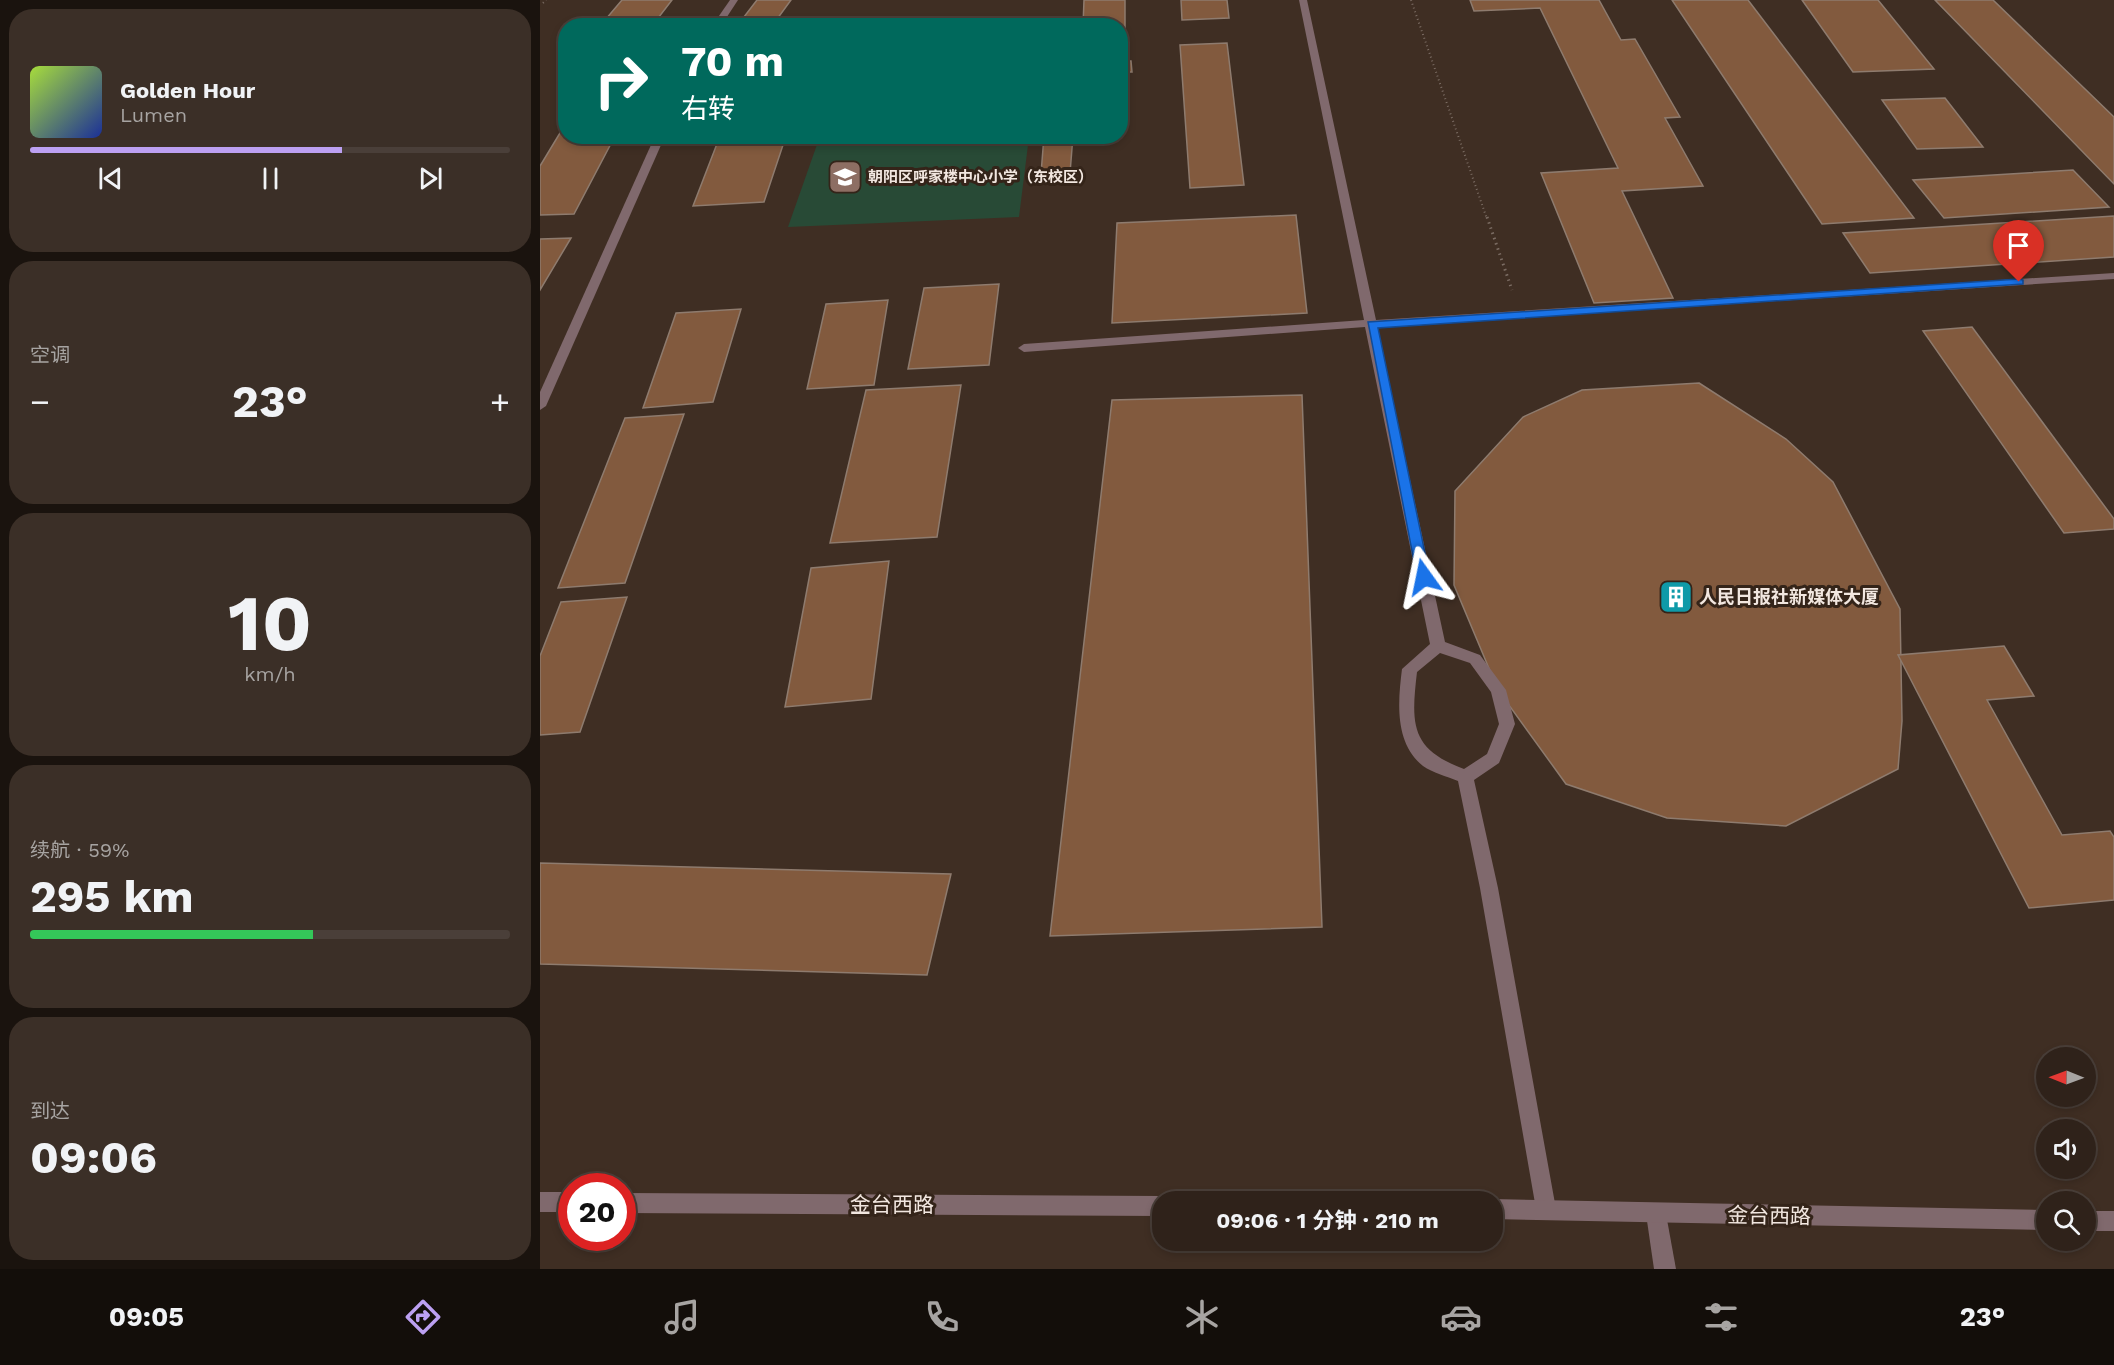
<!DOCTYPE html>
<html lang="zh">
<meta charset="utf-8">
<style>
body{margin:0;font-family:"Work Sans","Noto Sans SC",sans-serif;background:#3b2f27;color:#f1f3f6;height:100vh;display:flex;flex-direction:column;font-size:22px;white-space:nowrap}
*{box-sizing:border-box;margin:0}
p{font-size:20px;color:#a7a4a2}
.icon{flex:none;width:33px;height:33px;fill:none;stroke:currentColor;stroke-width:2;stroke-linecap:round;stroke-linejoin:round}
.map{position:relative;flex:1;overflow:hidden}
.sheet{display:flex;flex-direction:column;gap:9px;padding:9px;background:#1a130e;width:540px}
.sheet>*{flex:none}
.banner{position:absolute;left:18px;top:18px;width:570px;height:126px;border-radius:24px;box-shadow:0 3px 9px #0003,0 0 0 2px #4a3f39;background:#00695c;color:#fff;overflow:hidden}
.needle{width:39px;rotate:271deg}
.fabs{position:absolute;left:1496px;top:1047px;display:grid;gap:12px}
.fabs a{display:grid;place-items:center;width:60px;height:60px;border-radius:50%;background:#2f221a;box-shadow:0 3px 9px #0003,0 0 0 2px #4a3f39;font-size:30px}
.speed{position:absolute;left:18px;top:1173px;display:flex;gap:12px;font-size:30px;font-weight:700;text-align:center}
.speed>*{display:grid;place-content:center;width:78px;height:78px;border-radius:50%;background:#2f221a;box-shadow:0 3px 9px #0003,0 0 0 2px #4a3f39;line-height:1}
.speed .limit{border:9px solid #d22;background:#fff;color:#111}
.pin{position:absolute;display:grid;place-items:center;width:51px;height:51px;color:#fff;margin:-62px -26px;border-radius:50% 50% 50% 0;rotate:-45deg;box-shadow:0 0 6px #0007}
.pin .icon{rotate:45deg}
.me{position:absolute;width:66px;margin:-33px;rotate:348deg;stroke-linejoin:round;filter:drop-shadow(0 0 4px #0008)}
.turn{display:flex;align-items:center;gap:21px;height:126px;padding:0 24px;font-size:27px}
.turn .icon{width:78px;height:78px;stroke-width:2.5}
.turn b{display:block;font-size:42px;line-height:51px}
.big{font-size:45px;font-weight:700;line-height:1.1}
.sheet .tile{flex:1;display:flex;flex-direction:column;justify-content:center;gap:9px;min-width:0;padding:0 21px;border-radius:24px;background:#3b2f27}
.sheet .dial{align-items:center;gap:0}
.dial b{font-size:78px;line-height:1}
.song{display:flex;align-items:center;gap:18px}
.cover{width:72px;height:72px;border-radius:9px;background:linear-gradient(135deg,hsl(80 70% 55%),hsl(230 70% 35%))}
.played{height:6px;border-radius:3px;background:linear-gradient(90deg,#bca0f2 65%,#4a3f39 65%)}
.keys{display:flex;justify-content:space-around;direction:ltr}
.heat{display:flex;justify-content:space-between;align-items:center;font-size:33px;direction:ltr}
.charge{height:9px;border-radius:4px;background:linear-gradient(90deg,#34c759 59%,#4a3f39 0)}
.trip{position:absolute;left:612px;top:1191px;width:351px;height:60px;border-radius:24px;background:#2f221a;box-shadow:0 3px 9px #0003,0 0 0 2px #4a3f39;font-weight:700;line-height:60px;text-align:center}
.menu{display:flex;height:96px;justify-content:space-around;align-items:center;background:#130e0a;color:#a7a4a2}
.menu .icon{width:42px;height:42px}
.menu .selected{color:#bca0f2}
.menu b{font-size:27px;color:#f1f3f6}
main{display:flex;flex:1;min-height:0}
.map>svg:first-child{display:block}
.green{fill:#284a36}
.building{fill:#825a3e;stroke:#8e7b6e;stroke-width:1.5}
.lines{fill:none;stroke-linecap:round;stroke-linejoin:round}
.path-far1{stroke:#7b6c63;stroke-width:2;stroke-dasharray:1 3;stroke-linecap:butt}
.path{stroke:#7b6c63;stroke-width:3;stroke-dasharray:1.5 4;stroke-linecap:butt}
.service{fill:#80696d;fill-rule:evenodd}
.minor{fill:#80696d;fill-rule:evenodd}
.tertiary{fill:#80696d;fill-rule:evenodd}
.route{fill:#1a73e8;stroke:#114b97;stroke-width:1.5}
.labels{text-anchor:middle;stroke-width:6;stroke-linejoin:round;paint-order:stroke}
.far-poi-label{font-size:15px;font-weight:bold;fill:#f2e7e0;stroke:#342419;text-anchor:start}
.poi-label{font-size:18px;font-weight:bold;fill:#f2e7e0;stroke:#342419;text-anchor:start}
.near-street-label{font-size:21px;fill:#f2e7e0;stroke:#342419}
</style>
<main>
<section class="sheet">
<div class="tile">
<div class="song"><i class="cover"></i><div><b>Golden Hour</b><p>Lumen</p></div></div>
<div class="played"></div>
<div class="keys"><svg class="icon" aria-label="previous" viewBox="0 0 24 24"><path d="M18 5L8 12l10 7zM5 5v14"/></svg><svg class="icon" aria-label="pause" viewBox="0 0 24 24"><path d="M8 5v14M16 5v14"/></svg><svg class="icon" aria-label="next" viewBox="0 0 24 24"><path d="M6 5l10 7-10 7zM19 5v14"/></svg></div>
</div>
<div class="tile"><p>空调</p>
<div class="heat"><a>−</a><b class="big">23°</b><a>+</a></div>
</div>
<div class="tile dial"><b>10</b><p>km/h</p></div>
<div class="tile"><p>续航 · 59%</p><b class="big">295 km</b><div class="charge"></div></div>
<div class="tile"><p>到达</p><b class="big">09:06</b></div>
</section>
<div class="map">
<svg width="1574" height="1269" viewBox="0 0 1574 1269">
<rect width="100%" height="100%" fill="#3f2e23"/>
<!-- green -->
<polygon class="green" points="280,136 489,137 479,217 248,227"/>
<!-- building -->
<g class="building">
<polygon points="82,0 132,0 112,26 60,26"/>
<polygon points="217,0 251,0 232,26 197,26"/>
<polygon points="544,0 585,0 585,45 580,45 580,26 543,26"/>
<polygon points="641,0 687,0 689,18 642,20"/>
<polygon points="930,0 1059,0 1081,40 1095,39 1140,117 1125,118 1163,186 1082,191 1133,298 1054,303 1001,173 1078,168 1000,8 934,11"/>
<polygon points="1132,0 1208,0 1374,218 1282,224"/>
<polygon points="1262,0 1338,0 1394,69 1313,72"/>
<polygon points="1395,0 1453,0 1574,117 1574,184"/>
<polygon points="687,43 704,185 650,188 640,45"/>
<polygon points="580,61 591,61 592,72 580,72"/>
<polygon points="1405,98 1443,147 1377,149 1342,100"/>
<polygon points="26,123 26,136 75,136 34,214 0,215 0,166"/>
<polygon points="180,136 246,136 224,202 153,206"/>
<polygon points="504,136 533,136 530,173 501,174"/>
<polygon points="1533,170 1569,207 1404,218 1373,180"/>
<polygon points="756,215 767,313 572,323 577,223"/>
<polygon points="1574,216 1574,257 1330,273 1303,233"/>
<polygon points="31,238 0,290 0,239"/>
<polygon points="459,284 449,365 368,369 384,288"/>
<polygon points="348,300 334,385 267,389 286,304"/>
<polygon points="201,309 173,402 103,408 136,313"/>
<polygon points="1432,327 1574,519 1574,529 1524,533 1383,331"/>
<polygon points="1159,383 1246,439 1293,482 1360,609 1362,721 1358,769 1246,826 1127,818 1026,784 958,690 914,585 915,491 983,417 1042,390"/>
<polygon points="421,385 397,537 290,543 326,390"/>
<polygon points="762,395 782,927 510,936 572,400"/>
<polygon points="144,414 85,583 18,588 85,418"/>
<polygon points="349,561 331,699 245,707 271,568"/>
<polygon points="87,597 40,732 0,735 0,656 21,602"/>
<polygon points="1464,646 1494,696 1447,700 1522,835 1570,831 1574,837 1574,900 1489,908 1358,655"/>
<polygon points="0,863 411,874 387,975 0,964"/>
</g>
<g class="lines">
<!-- path-far1 -->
<g class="path-far1">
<polyline points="871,0 947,219"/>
<polyline points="3,3 6,0"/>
</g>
<!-- path -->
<polyline class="path" points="947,217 972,290"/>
<!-- service -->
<path class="service" d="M 759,0 L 767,0 L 836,320 L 1574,273 L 1574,279 L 837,327 L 905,642 L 940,655 L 966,690 L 975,724 L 959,763 L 934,780 L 958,888 L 1016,1209 L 1013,1216 L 1006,1219 L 999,1216 L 996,1209 L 940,888 L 918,781 C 906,776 893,773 883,766 C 854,743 858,701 862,669 L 890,644 L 825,327 L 484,352 L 478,348 L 484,344 L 824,320 ZM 900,653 L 930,663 L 951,692 L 959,724 L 947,754 L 924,769 C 870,749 871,724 877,672 Z"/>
<!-- minor -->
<g class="minor">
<polygon points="190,0 198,0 181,26 172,26"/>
<polygon points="115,136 125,136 6,406 0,410 0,392"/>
<polygon points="1116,1204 1123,1207 1126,1214 1136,1269 1114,1269 1106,1214 1109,1207"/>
</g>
<!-- tertiary -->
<g class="tertiary">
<rect x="0" y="1192" width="32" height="20"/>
<polygon points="82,1193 622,1196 631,1202 622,1202 622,1216 82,1213"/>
<polygon points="952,1199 1506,1210 1506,1230 952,1219 952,1202 945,1202"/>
<rect x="1545" y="1211" width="29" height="20"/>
</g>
</g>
<!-- route -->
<polygon class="route" points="1479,279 1483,280 1483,284 838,328 890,577 884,582 877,577 828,322"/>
<!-- icons -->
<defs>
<symbol id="school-square" viewBox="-11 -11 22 22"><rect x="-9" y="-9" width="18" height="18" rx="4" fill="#8d6e63" stroke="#342419"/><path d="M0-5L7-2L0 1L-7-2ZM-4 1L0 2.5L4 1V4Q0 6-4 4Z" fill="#fff"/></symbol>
<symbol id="building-square" viewBox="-11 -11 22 22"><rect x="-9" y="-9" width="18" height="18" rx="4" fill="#0f9aa8" stroke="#342419"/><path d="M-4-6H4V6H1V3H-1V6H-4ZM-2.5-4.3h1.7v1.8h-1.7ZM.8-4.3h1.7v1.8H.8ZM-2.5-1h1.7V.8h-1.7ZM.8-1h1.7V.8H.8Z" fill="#fff"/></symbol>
</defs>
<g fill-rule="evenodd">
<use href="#school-square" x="286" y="158" width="38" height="38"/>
<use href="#building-square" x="1117" y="578" width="38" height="38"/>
</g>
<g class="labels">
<!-- far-poi labels -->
<g class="far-poi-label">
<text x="328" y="182">朝阳区呼家楼中心小学（东校区）</text>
</g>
<!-- poi labels -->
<g class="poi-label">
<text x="1159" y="603">人民日报社新媒体大厦</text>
</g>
<!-- near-street labels -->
<g class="near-street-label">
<text x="352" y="1212">金台西路</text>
<text transform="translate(1229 1216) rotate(1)" y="7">金台西路</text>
</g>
</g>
</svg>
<div class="fabs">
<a><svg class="needle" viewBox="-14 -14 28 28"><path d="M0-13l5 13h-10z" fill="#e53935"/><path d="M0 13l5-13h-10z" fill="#a7a4a2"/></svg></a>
<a><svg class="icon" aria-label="sound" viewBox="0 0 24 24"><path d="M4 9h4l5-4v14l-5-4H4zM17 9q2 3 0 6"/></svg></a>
<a><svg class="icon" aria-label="search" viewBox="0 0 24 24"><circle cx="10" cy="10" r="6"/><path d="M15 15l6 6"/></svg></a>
</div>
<div class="speed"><div class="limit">20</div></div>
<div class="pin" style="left:1479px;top:282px;background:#d93025"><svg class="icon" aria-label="arrive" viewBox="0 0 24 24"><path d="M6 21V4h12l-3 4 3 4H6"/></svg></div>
<svg class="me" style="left:884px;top:577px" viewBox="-20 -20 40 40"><path d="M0-17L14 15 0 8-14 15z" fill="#1a73e8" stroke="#fff" stroke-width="4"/></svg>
<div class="trip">09:06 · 1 分钟 · 210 m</div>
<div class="banner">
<div class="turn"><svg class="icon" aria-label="right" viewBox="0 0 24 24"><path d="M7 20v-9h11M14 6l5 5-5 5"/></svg><div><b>70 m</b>右转</div></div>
</div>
</div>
</main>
<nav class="menu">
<b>09:05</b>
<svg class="icon selected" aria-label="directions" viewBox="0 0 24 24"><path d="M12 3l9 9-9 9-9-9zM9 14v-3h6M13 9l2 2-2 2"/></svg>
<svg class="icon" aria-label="music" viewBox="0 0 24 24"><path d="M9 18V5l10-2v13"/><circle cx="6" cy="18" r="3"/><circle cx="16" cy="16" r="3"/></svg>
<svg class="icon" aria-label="phone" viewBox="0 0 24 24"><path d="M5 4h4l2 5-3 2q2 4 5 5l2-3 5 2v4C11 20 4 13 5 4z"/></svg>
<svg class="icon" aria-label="climate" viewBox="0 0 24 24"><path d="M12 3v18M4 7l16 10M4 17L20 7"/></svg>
<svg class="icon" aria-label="car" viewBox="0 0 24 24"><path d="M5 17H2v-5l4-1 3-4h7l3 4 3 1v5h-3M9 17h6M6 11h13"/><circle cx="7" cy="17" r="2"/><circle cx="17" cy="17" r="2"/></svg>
<svg class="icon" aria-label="filters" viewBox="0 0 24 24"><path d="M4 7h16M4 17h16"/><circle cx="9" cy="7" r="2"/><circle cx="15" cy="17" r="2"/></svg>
<b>23°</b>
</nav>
